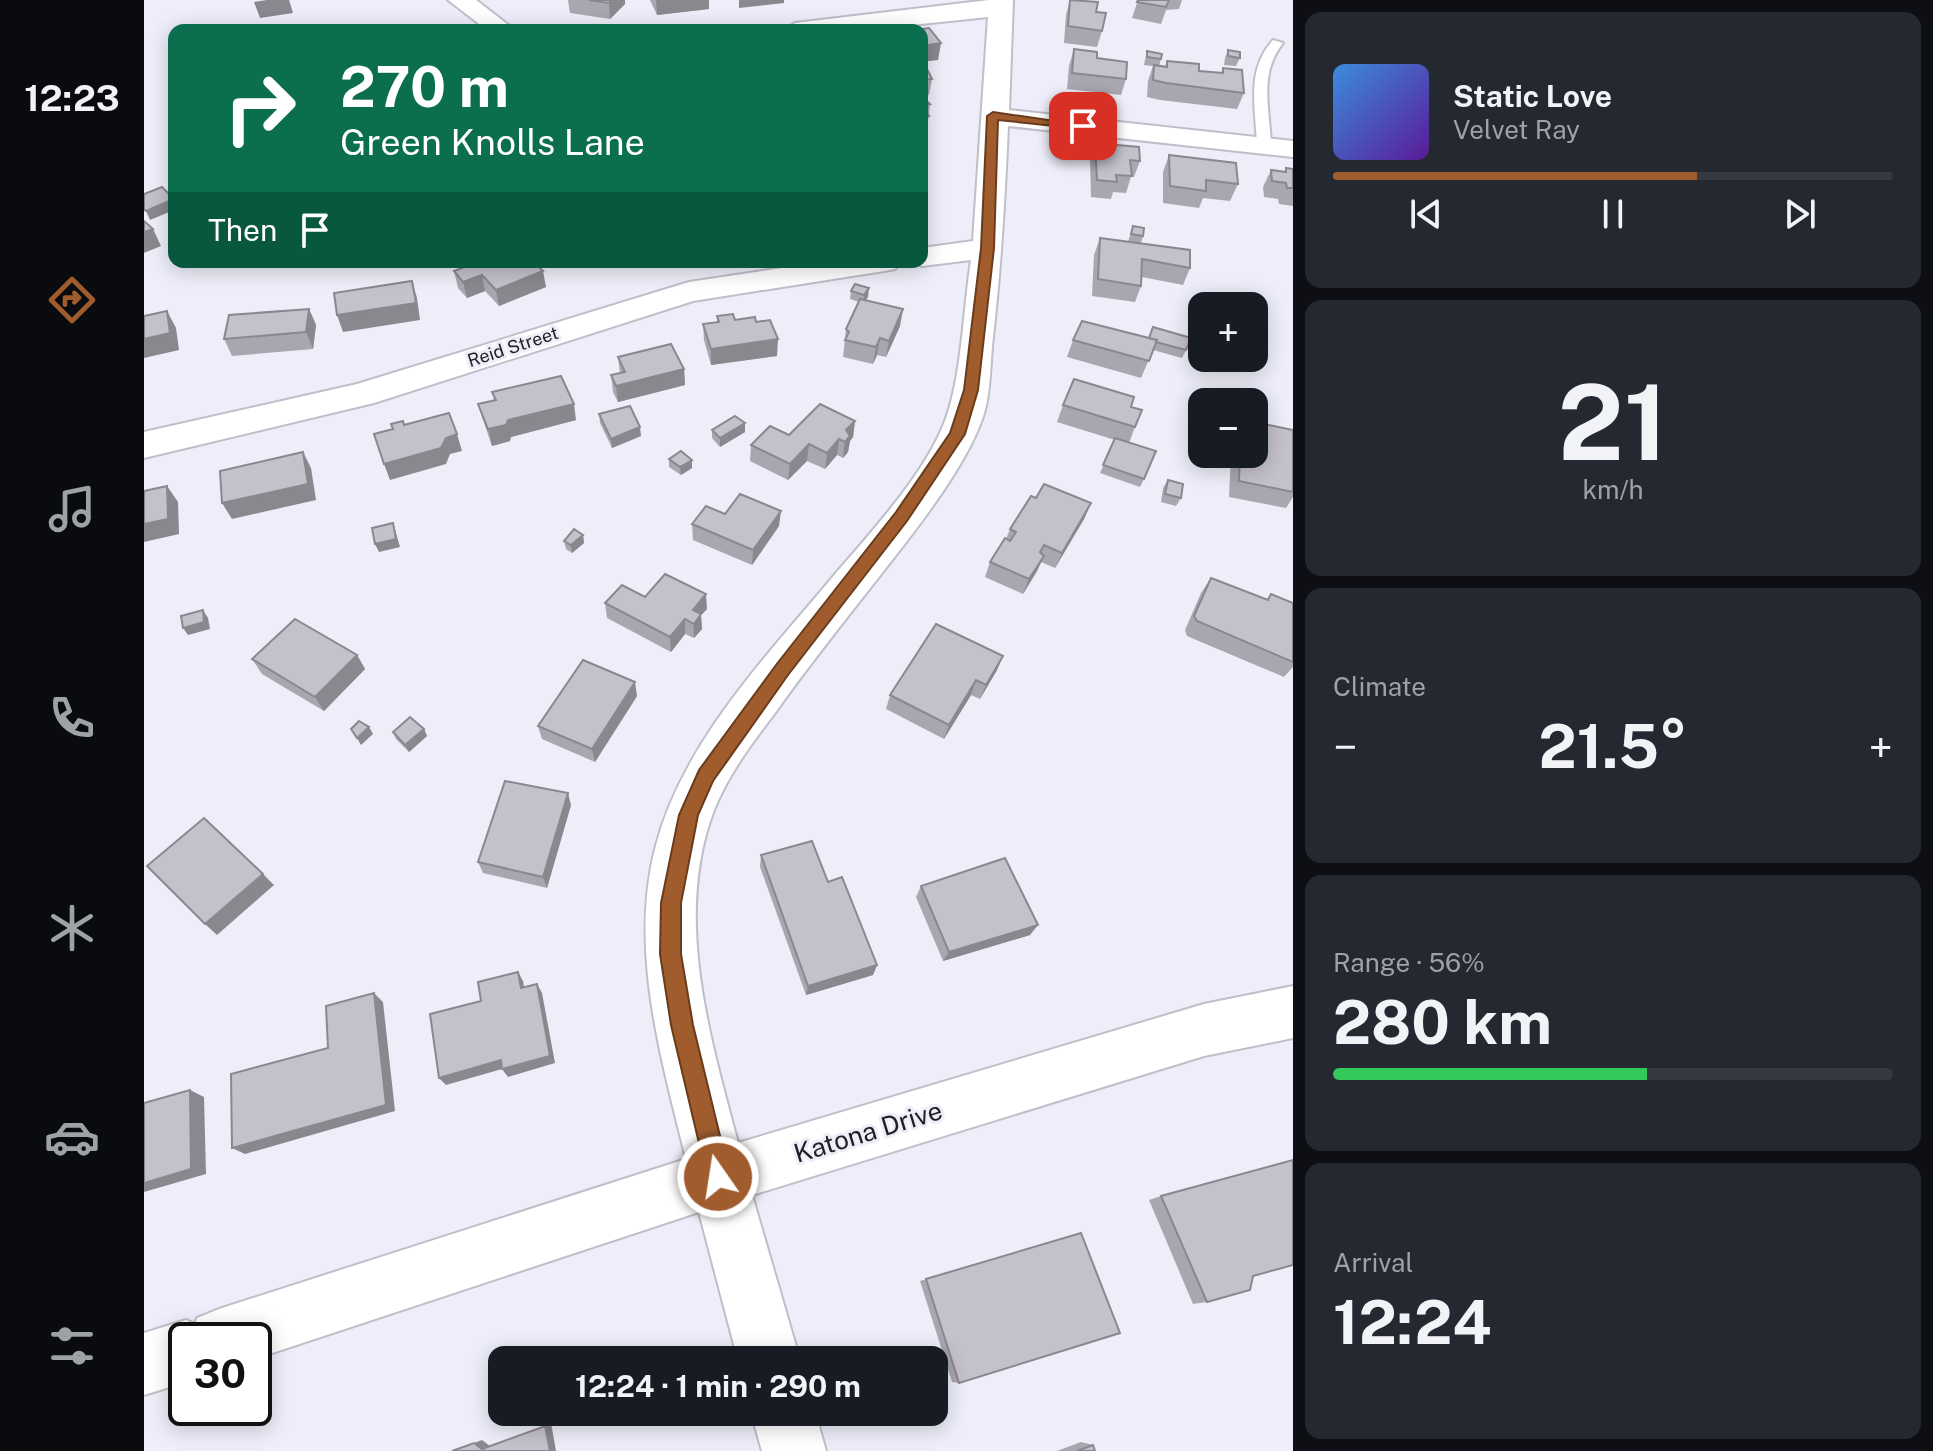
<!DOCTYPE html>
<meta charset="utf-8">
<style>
body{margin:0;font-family:"Public Sans",sans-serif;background:#242831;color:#f1f3f6;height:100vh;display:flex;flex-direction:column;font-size:30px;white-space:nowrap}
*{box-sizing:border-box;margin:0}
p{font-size:26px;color:#9ea1a6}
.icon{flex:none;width:44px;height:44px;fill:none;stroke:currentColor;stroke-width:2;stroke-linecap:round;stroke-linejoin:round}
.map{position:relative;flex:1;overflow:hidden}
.panel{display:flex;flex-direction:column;gap:12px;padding:12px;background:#0d0f14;width:640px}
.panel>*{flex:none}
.hud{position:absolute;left:24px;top:24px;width:760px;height:244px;border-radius:16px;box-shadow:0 4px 20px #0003;background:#0b6e4f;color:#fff;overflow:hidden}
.fabs{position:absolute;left:1044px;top:292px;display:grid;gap:16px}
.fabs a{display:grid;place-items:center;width:80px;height:80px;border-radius:16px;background:#171b24;box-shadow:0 4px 20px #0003;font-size:40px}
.speed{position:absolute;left:24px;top:1322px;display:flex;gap:16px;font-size:40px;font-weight:700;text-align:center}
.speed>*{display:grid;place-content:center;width:104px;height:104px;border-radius:50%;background:#171b24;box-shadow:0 4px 20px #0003;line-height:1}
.speed .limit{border:4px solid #111;border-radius:12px;background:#fff;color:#111}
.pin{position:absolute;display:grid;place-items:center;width:68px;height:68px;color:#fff;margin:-34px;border-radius:16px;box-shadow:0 4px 12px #0006}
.me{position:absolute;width:88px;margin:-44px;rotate:347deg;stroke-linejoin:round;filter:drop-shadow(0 0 6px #0008)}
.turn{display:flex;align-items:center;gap:28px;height:168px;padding:0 40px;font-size:36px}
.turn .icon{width:104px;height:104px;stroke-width:2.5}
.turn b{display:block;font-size:56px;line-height:68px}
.then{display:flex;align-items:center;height:76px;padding:0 40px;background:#0003;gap:16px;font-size:30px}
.big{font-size:60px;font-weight:700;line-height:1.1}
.panel .card{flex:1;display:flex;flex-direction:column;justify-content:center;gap:12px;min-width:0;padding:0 28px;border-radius:16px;background:#242831}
.panel .dial{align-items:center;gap:0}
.dial b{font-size:104px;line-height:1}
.song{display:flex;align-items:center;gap:24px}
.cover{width:96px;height:96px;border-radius:12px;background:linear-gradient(135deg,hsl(210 70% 55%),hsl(270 70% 35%))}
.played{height:8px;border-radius:4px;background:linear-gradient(90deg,#a05c2d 65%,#363941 65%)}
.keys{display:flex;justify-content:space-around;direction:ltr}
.heat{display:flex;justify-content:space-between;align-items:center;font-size:44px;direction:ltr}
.charge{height:12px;border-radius:6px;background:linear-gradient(90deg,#34c759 56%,#363941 0)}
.trip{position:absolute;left:344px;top:1346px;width:460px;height:80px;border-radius:16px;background:#171b24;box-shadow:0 4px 20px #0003;font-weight:700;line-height:80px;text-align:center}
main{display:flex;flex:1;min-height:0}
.dock{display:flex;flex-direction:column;width:144px;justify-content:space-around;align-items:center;background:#090b0e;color:#9ea1a6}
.dock .icon{width:56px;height:56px}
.dock .active{color:#a05c2d}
.dock b{font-size:36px;color:#f1f3f6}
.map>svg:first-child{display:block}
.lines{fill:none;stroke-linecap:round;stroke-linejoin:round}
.service-casing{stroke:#bfbfca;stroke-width:4}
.minor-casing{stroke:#bfbfca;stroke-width:4}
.service{fill:#fff;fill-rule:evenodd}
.minor{fill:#fff;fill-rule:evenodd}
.wall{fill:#a9a6af}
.shaded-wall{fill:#8a878e}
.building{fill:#c5c1cb;stroke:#8a878e;stroke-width:2}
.route{fill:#a05c2d;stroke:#683c1d;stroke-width:2}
.labels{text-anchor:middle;stroke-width:6;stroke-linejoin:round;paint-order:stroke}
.far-street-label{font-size:18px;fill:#1f1f23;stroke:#edeef9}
.near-street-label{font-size:26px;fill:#1f1f23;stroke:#edeef9}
</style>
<main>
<nav class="dock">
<b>12:23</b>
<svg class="icon active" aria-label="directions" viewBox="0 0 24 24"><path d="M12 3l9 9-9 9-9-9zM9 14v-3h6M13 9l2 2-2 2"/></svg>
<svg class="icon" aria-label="music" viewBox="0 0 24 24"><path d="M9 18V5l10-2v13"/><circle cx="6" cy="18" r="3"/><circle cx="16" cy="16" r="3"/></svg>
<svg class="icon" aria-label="phone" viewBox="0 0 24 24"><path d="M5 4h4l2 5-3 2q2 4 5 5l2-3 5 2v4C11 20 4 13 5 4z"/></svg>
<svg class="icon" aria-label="climate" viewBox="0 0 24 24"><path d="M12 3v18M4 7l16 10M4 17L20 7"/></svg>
<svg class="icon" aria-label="car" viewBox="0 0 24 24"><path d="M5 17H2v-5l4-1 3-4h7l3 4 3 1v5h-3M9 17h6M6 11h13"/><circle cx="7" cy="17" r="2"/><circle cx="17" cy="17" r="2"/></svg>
<svg class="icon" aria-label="filters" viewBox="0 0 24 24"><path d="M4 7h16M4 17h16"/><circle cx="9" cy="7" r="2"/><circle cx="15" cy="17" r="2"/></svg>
</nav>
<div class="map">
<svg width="1149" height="1451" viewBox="0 0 1149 1451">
<rect width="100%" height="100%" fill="#edeef9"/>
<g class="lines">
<defs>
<path id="service" d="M 1129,40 L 1139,43 C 1114,74 1126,109 1127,146 L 1120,150 L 1113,146 C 1112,108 1101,71 1129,40 Z"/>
<g id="minor">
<polygon points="304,0 332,0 371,30 343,30"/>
<path d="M 845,0 L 869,0 L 865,110 L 1149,141 L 1149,157 L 864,126 C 861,197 857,267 849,337 C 846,361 847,387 841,410 C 827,461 771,531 738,573 C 702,619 665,665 631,713 C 608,743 584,775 570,810 C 529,917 566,1037 594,1143 L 1060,1004 L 1149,986 L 1149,1038 L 1060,1056 L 608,1195 L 656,1360 L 594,1360 L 555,1212 L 110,1359 L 110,1340 L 42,1340 L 42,1382 L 0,1395 L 0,1333 L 42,1320 L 51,1324 L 53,1318 L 75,1309 L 542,1159 C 518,1061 485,950 511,849 C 538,742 624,655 692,573 C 730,529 789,465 805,409 C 818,366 820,305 827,260 L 778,266 L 766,262 L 778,262 L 778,248 L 829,241 L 844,17 L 720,30 L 639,30 L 651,23 Z"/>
<polygon points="678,262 756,262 751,269 740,271 549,301 230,403 0,458 0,432 213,384 545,282"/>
<polygon points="607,1412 671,1412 682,1451 618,1451"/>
</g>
</defs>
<!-- service casing -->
<use href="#service" class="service-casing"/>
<!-- minor casing -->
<use href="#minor" class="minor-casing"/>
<!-- service -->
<use href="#service" class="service"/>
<!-- minor -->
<use href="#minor" class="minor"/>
</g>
<!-- wall -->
<g class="wall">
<polygon points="424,0 481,0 481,4 466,19 426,13"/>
<polygon points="506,0 565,0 565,9 513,15"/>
<polygon points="926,0 952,12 958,31 953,47 920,43 922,15"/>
<polygon points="994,0 1038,0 1035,9 1022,10 1017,24 988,18"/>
<polygon points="930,49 953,58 982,79 977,95 923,89 925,66"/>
<polygon points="1084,50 1096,58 1092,66 1080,65 1081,58"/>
<polygon points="1003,51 1017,59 1015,66 1021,66 1023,61 1055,71 1077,73 1079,68 1100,93 1093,109 1016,100 1003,97 1004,81 1009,66 1000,65"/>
<polygon points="778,63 788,79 785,95 778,96"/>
<polygon points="778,97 786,104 783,132 778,133"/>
<polygon points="951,143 996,161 990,177 987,177 982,193 969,192 967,199 947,197 946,159"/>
<polygon points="1025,155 1094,184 1086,201 1059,198 1055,208 1019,203 1019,172"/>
<polygon points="1142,168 1149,169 1149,206 1135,204 1134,199 1120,197 1119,187 1127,170 1140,172"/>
<polygon points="989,226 999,236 997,243 1046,268 1039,285 998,277 997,286 991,302 948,296 950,255 956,238 984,242"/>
<polygon points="324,262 390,262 402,287 355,306 341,291 323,298 314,288 310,271 325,266"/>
<polygon points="707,291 724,297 721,301 756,326 742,357 733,355 729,364 699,357 702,329 715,302 706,299"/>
<polygon points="165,309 172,325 169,349 88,356 80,339"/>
<polygon points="573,316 591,320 612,322 633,356 567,365 560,340 559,324 573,322"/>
<polygon points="938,321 1042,350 1038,358 1009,350 997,378 923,357 929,340"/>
<polygon points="474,357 540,369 541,385 474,402 469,392 467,375 476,373"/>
<polygon points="348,392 432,420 367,437 366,441 348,446 339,420 334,404 350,400"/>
<polygon points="919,405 987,407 991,427 985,443 1000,479 996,487 956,473 971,440 913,422"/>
<polygon points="455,414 497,436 468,448 456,423"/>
<polygon points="711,421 709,437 706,441 704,452 699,458 693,455 681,469 663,461 644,480 606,461 607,445"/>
<polygon points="601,423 601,432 576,447 568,438 568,430"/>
<polygon points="1149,430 1149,497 1142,508 1085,497 1087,454 1110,454"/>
<polygon points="525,459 548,468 537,475 525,467"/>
<polygon points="1024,480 1037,498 1032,506 1017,502 1019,488"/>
<polygon points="892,498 947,503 940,519 911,568 897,562 893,571 879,594 841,577 846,562 862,539 866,529"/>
<polygon points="581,514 635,526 608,565 549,540 548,524"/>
<polygon points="439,535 440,543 428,553 422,549 420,541"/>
<polygon points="1067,578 1122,600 1127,594 1149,603 1149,667 1140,677 1043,636 1041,630 1057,593"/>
<polygon points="501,597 563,609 557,615 558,629 550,638 541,634 527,652 463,618 461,603"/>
<polygon points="213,655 221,669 180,711 118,674 108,659"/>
<polygon points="859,656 853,670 836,699 827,695 800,739 742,709 746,695"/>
<polygon points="493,696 451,762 398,739 394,726"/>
<polygon points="280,729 283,736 265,752 252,739 249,732"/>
<polygon points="427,805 403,888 339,873 334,862"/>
<polygon points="617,855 684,882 733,965 729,975 662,995 616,867"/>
<polygon points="777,886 886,935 799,961 772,897"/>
<polygon points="1017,1196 1063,1302 1049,1304 1005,1200"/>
<polygon points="937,1233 815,1383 808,1382 776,1281"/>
<polygon points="937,1442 949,1445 951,1451 913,1451"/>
</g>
<!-- shaded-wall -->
<g class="shaded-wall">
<polygon points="123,0 145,0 149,13 116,18 110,2"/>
<polygon points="468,0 481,0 481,4 466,19 465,3"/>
<polygon points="512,0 565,0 565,9 513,15"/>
<polygon points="595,0 640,0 640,3 595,8"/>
<polygon points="797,43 794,60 778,62 778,46"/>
<polygon points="30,199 30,210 6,220 2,211"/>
<polygon points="9,229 17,246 0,253 0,232"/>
<polygon points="399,271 402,287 355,306 352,290"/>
<polygon points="338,275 341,291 323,298 319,282"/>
<polygon points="268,281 273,298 276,320 199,332 193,315"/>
<polygon points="725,288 724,297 719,303 720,295"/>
<polygon points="165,309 172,325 169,349 162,332"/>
<polygon points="759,309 756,326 742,357 745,341"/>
<polygon points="23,311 32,328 35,350 0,358 0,339"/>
<polygon points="736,338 733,355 729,364 732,347"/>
<polygon points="634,339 633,356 567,365 567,349"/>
<polygon points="540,369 541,385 474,402 472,386"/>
<polygon points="430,404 432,420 367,437 366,441 348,446 344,429 364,420"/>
<polygon points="711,421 709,437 706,441 704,452 699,458 702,430"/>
<polygon points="601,423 601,432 576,447 576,438"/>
<polygon points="496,427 497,436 468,448 467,439"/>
<polygon points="313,434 318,451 306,454 302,464 246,480 240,464 302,438"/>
<polygon points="695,439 693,455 681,469 683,453"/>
<polygon points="665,444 663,461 644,480 646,464"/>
<polygon points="159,452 167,468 172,500 88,519 78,503"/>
<polygon points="548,460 548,468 537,475 536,467"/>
<polygon points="23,486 34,502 35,534 0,542 0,524"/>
<polygon points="947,503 940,519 911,568 918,553"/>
<polygon points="637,511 635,526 608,565 609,550"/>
<polygon points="249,523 256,547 235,552 231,544"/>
<polygon points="439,535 440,543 428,553 427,545"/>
<polygon points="900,556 893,571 879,594 885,579"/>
<polygon points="562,594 563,609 557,615 558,629 550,638 549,610"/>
<polygon points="59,610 64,618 66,629 44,635 39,628"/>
<polygon points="541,619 541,634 527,652 526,637"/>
<polygon points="213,655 221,669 180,711 171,697"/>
<polygon points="859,656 853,670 836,699 842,685"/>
<polygon points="832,680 827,695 800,739 805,725"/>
<polygon points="491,682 493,696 451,762 448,749"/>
<polygon points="225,727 229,734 217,745 213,738"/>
<polygon points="280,729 283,736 265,752 261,745"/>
<polygon points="424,793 427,805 403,888 399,877"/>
<polygon points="119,874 130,885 73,935 61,924"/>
<polygon points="894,925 886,935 799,961 805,952"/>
<polygon points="733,965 729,975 662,995 664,986"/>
<polygon points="374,972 379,981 382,997 377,988"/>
<polygon points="393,984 398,993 411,1063 364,1077 358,1069 302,1085 295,1078"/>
<polygon points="230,993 239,1002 251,1111 101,1154 88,1148 242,1105"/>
<polygon points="46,1090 60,1097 62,1174 0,1192 0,1183"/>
<polygon points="407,1423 412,1451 406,1451 401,1426"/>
<polygon points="338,1440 346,1446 338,1449 330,1443"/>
</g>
<!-- building -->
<g class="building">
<polygon points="445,0 468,0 465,3"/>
<polygon points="926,0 954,2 952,12 962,13 958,31 924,26"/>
<polygon points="994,0 1025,0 1022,7 993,2"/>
<polygon points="785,28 797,43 778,46 778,30 771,30"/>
<polygon points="930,49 953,52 953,58 983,62 982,79 928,73"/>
<polygon points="1084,50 1096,52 1096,58 1084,56"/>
<polygon points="1003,51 1018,54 1017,59 1003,57"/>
<polygon points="1023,61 1055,64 1055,71 1079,73 1079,68 1098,70 1100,93 1022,83 1009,80 1010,65 1023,67"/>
<polygon points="778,63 780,63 788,79 778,80"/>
<polygon points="778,97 786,104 779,105 785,116 778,116"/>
<polygon points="951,143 995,147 996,161 986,160 988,176 972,175 973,182 953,180"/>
<polygon points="1025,155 1092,163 1094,184 1062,180 1062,191 1026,186"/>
<polygon points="778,156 782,157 779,194 778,194"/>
<polygon points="1142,168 1149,169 1149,188 1143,188 1142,183 1128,181 1127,170 1142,172"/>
<polygon points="18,187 30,199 2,211 0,209 0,194"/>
<polygon points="0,221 9,229 0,232"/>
<polygon points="989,226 1000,228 999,236 987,234"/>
<polygon points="956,238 1046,250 1046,268 998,259 997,286 954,279"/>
<polygon points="328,262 390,262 399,271 352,290 338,275 319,282 310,271 329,264"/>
<polygon points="268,281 272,303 193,315 190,293"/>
<polygon points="711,284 725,288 720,295 707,291"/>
<polygon points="716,299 759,309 745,341 736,338 732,347 701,340 705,332 702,329"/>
<polygon points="165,309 162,332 80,339 85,315"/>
<polygon points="23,311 26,333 0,339 0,316"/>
<polygon points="589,314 591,320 611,317 612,322 626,320 634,339 567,349 559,324 575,322 573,316"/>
<polygon points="938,321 1013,340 1005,361 929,340"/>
<polygon points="1009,327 1047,338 1042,350 1012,342 1013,340 1005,338"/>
<polygon points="527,344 540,369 472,386 467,375 481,372 474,357"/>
<polygon points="417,376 430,404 364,420 362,425 344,429 334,404 352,400 348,392"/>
<polygon points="930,379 990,397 987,407 998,410 991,427 919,405"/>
<polygon points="676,404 711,421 702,430 706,436 701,442 695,439 683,453 665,444 646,464 607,445 626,426 645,435"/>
<polygon points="486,406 496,427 467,439 455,414"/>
<polygon points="305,413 313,434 302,438 297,448 240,464 230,434 249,429 247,424 259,421 260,425"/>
<polygon points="591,416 601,423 576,438 568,430"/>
<polygon points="1110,422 1149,430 1149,492 1095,481 1096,454 1110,454"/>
<polygon points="971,438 1012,451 1000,479 959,465"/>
<polygon points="537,451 548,460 536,467 525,459"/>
<polygon points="159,452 164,484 78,503 76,471"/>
<polygon points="1024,480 1039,484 1037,498 1021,494"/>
<polygon points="900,484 947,503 918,553 900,545 896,552 900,556 885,579 846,562 861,538 866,541 872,532 866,529 887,496 892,498"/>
<polygon points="23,486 24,519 0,524 0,491"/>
<polygon points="596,494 637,511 609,550 548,524 562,506 581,514"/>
<polygon points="249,523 252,539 231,544 228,528"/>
<polygon points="430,529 439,535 427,545 420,541"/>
<polygon points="521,574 562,594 549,610 557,614 550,624 541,619 526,637 461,603 478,585 501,597"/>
<polygon points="1067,578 1124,600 1127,594 1149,603 1149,662 1053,621 1050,616"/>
<polygon points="59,610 60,622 39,628 37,616"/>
<polygon points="151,619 213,655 171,697 108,659"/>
<polygon points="792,624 859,656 842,685 832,680 805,725 746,695"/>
<polygon points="439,660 491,682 448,749 394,726"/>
<polygon points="266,717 280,729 261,745 249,732"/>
<polygon points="215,721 225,727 213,738 207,729"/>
<polygon points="361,781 424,793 399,877 334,862"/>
<polygon points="60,818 119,874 61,924 3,866"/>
<polygon points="668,841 684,882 698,877 733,965 664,986 617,855"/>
<polygon points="861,858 894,925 805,952 777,886"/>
<polygon points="374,972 377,988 393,984 406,1056 358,1069 357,1060 295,1078 286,1014 337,1001 334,982"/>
<polygon points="230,993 242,1105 88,1148 87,1074 184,1048 182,1006"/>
<polygon points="46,1090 47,1169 0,1183 0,1103"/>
<polygon points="1149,1160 1149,1265 1109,1276 1106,1290 1063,1302 1017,1196"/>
<polygon points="937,1233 976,1333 815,1383 782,1279"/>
<polygon points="401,1426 406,1451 308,1451 330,1443 338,1449"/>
<polygon points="949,1445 951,1451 933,1451"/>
</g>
<!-- route -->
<polygon class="route" points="849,112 945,126 939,129 854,120 850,248 834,390 821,434 763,521 644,675 569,781 554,815 537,903 537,954 549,1025 586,1177 582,1185 574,1189 566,1185 563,1177 527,1025 516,954 517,903 535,815 555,770 632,665 752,512 806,433 820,390 837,248 843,116"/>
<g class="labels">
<!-- far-street labels -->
<g class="far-street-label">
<text transform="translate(369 347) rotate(-18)" y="6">Reid Street</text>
</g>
<!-- near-street labels -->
<g class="near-street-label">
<text transform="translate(724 1132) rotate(-17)" y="9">Katona Drive</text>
</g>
</g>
</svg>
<div class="fabs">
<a>+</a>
<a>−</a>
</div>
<div class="speed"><div class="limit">30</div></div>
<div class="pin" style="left:939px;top:126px;background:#d93025"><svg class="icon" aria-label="arrive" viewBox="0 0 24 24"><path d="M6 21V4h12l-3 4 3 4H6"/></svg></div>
<svg class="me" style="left:574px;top:1177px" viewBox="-20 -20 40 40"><circle r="17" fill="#a05c2d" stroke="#fff" stroke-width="3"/><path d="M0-11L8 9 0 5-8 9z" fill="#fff"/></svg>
<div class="trip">12:24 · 1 min · 290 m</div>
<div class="hud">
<div class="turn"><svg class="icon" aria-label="right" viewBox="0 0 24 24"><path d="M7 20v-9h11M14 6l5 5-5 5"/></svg><div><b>270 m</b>Green Knolls Lane</div></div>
<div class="then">Then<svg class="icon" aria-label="arrive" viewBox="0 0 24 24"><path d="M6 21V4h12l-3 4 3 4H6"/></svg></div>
</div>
</div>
<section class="panel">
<div class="card">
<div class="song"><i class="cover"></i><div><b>Static Love</b><p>Velvet Ray</p></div></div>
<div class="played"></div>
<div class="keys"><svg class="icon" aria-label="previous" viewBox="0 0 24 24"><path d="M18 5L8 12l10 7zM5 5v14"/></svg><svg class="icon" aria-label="pause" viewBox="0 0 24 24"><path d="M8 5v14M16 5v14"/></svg><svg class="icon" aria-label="next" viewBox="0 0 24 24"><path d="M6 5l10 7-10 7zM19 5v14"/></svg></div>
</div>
<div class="card dial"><b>21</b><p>km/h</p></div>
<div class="card"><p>Climate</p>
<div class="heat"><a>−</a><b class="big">21.5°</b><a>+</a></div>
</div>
<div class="card"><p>Range · 56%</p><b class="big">280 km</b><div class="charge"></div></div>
<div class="card"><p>Arrival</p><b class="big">12:24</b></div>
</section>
</main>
